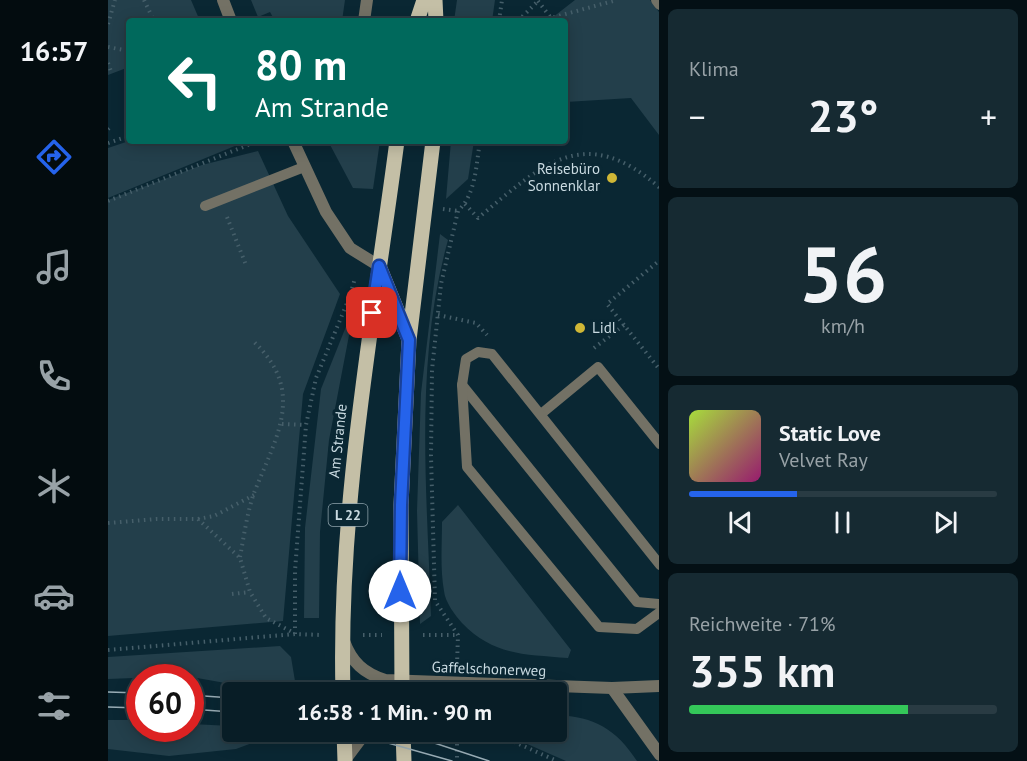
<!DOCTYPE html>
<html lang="de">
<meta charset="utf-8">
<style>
body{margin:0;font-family:"PT Sans",sans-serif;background:#162a32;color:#f1f3f6;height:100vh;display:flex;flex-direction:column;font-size:22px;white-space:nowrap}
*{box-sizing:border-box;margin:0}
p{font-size:20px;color:#98a2a7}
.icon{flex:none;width:33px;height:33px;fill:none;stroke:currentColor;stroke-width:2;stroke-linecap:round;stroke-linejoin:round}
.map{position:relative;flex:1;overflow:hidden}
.drawer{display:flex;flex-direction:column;gap:9px;padding:9px;background:#041015;width:368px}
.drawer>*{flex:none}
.banner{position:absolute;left:18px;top:18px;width:442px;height:126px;border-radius:6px;box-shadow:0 3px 15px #0003,0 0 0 2px #293b43;background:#00695c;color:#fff;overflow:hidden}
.speed{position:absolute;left:18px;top:664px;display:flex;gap:12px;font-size:30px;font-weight:700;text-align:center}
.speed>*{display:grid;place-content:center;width:78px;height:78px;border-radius:50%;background:#081d26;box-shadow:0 3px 15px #0003,0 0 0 2px #293b43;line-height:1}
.speed .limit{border:9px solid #d22;background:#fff;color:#111}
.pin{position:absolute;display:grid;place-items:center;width:51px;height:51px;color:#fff;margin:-26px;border-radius:12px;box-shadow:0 3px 9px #0006}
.me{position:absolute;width:66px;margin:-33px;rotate:0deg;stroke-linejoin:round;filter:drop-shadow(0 0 4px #0008)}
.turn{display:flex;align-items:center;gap:21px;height:126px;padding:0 30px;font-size:27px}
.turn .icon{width:78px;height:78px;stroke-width:2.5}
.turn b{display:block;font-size:42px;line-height:51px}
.big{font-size:45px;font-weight:700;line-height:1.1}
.drawer .widget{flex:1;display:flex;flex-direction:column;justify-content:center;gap:9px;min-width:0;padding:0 21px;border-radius:9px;background:#162a32}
.drawer .dial{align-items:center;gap:0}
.dial b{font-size:78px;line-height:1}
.song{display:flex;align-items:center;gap:18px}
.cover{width:72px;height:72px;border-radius:9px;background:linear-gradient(135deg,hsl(80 70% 55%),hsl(320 70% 35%))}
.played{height:6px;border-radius:3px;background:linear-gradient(90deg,#2563eb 35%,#293b43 35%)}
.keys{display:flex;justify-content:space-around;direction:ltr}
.heat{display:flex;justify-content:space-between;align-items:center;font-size:33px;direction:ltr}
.charge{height:9px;border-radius:4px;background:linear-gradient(90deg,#34c759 71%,#293b43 0)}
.trip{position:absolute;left:114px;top:682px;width:345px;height:60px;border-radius:6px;background:#081d26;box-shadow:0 3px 15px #0003,0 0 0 2px #293b43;font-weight:700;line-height:60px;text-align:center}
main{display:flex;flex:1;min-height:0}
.tabs{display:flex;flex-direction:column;width:108px;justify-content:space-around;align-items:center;background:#030c0f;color:#98a2a7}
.tabs .icon{width:42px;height:42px}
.tabs .active{color:#2563eb}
.tabs b{font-size:27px;color:#f1f3f6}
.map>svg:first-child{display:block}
.green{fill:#233f4b}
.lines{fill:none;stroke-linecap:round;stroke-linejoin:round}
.path{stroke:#465f6a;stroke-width:4;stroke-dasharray:1.5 4.5;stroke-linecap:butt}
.lane{stroke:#737165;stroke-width:10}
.street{stroke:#737165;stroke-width:12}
.primary{stroke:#c4bfa6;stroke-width:15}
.tram{stroke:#9aaeb7;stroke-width:1.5}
.route-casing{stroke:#184099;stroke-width:15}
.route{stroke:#2563eb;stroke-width:10}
.poi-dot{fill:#d0b736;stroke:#0a2733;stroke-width:2}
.labels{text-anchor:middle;stroke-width:6;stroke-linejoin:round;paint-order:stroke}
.shield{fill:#0a2733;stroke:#90a4ad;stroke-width:1.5}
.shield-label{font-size:14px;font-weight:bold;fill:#c9dae1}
.poi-label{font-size:15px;fill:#c9dae1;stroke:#0a2733;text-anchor:end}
.street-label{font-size:15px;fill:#c9dae1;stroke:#0a2733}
</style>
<main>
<nav class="tabs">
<b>16:57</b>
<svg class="icon active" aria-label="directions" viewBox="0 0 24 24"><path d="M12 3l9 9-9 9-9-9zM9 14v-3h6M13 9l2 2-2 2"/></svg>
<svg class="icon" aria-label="music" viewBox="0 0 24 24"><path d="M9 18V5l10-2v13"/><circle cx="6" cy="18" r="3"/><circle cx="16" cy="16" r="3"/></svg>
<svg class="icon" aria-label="phone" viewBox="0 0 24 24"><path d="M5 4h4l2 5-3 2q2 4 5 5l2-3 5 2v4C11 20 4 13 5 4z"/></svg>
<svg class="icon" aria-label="climate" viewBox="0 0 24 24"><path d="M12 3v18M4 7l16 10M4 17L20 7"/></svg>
<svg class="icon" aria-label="car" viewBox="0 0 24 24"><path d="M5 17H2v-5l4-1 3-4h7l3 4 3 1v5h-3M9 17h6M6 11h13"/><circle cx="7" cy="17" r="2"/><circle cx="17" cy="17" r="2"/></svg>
<svg class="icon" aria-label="filters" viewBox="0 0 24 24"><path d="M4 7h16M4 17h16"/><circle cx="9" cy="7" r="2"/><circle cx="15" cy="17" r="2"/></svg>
</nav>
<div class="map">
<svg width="552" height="761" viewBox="0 0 552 761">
<rect width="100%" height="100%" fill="#0a2733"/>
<!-- green -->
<g class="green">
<polygon points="0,0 83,0 92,21 21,21 21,67 0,75"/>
<polygon points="143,0 237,0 234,21 167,21 162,12 150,17"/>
<polygon points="349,0 387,0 384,21 346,21"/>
<polygon points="467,0 542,0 551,12 551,135 523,98 458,102 458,21 440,21"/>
<polygon points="21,141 139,141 0,198 0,148"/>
<polygon points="220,141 272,141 265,189 245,188"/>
<polygon points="343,141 366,141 360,179 338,199"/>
<polygon points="150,151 180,216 232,294 195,394 175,621 0,636 0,200 94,165"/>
<path d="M 332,234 L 340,240 C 306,362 319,491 323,616 L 312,624 L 309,511 L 313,393 Z"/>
<polygon points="247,304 221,440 212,532 211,618 196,618 197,528 213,389"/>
<path d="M 350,505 L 463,650 L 460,658 C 417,654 386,656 354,623 C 347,615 337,602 336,591 C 332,569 334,544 334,522 Z"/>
<polygon points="172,646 183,657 189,693 173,693 78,676 0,679 0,657"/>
<path d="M 449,715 C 487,717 508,729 529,761 L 458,761 L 392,732 L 448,732 Z"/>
<polygon points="0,720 31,720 32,729 82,729 83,724 124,726 124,732 173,732 128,749 61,756 0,749"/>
</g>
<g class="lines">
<!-- path -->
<g class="path">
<polyline points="36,0 46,21"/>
<polyline points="430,1 443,18 509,0"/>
<polyline points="391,21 394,0"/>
<polyline points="410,21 430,1"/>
<polyline points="0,24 7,0"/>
<polyline points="0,47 21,51"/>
<polyline points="0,63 4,74"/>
<polyline points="0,129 1,128"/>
<polyline points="0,143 21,136"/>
<polyline points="0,201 150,141"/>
<path d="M 357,204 L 370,218 C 434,165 476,121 552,188"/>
<polyline points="335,209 350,211"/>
<polyline points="119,217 138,265"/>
<polyline points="330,315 368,323 379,335"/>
<polyline points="516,325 499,304 552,260"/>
<polyline points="486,348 516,325 552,370"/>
<polyline points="174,424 198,425"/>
<polyline points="90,519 106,516 146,495"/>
<polyline points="0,523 49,519 90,519 132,558 142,592 158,618 186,633"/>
<path d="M 132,557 C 136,536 139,513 146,493 C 168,437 199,391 145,341"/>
<polyline points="124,594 142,592"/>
<polyline points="187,634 187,571 198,425 208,378 242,296 247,278"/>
<polyline points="255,635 274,635"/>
<polyline points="315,635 349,635"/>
<polyline points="0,650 187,634 214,635"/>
<path d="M 349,665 L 350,635 L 327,601 L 323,456 L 324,370 L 333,284 L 350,211 C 368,194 368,165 372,141"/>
<polyline points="349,732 349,761"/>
<polyline points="384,732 449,761"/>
</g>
<!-- lane -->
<g class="lane">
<polyline points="97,206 196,167"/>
<polyline points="354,385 529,602 552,604"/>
<polyline points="433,414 490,367 552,444"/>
<polyline points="552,565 384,354 370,352 358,359 354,385 359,467 491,627 529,629 552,612"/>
</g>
<!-- street -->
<g class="street">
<polyline points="115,0 123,21"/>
<polyline points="549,0 552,4"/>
<polyline points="256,21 259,0"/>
<polyline points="185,141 218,212 242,248 271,266"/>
<path d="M 236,641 C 244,663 256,673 277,680 L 504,688 L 552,686"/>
<polyline points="504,688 552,755"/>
<polyline points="237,760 258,732"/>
</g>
<!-- primary -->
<g class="primary">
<polyline points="327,0 328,21"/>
<polyline points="309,21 316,0"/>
<polyline points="271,266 300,337"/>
<path d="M 235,693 C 230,507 265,324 289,141"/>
<polyline points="294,693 293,505 301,340 325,141"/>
<polyline points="236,732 237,761"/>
<polyline points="295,732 296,761"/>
</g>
<!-- tram -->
<g class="tram">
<polyline points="0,692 32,693"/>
<polyline points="82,695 124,698"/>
<polyline points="0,707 32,708"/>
<polyline points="82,709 124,712"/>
<polyline points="241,732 344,761"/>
<polyline points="293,732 381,761"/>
</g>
</g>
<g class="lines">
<defs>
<polyline id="route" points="264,313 271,266 301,340 293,505 292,591"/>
</defs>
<!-- route casing -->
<use href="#route" class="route-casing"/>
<!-- route -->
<use href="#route" class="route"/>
</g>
<!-- markers -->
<g class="poi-dot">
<circle cx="504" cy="178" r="6"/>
<circle cx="472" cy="328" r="6"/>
</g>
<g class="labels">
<!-- shield labels -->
<rect class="shield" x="220.5" y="504" width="39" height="22" rx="4.5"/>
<g class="shield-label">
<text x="240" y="520">L 22</text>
</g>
<!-- poi labels -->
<g class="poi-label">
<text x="492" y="174">Reisebüro<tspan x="492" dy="17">Sonnenklar</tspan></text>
<text x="484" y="333" text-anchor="start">Lidl</text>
</g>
<!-- street labels -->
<g class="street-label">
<text transform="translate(230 441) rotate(-84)" y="5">Am Strande</text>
<text transform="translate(381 669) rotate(2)" y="5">Gaffelschonerweg</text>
</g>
</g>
</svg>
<div class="speed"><div class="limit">60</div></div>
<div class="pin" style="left:264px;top:313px;background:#d93025"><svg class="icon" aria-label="arrive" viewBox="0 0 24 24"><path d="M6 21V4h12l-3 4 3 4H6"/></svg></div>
<svg class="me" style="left:292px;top:591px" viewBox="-20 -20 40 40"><circle r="19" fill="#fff"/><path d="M0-13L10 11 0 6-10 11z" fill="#2563eb"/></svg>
<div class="trip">16:58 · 1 Min. · 90 m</div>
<div class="banner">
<div class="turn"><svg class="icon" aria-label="left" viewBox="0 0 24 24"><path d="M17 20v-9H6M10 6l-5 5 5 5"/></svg><div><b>80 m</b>Am Strande</div></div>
</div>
</div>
<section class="drawer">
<div class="widget"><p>Klima</p>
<div class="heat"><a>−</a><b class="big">23°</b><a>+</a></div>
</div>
<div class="widget dial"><b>56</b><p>km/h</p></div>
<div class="widget">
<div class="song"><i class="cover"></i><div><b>Static Love</b><p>Velvet Ray</p></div></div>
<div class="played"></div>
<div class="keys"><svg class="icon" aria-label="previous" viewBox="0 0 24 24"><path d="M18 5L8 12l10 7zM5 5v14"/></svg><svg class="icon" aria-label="pause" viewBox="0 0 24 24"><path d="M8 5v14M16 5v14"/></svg><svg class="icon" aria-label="next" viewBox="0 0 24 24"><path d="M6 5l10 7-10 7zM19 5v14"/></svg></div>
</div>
<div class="widget"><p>Reichweite · 71%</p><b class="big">355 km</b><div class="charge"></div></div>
</section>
</main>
